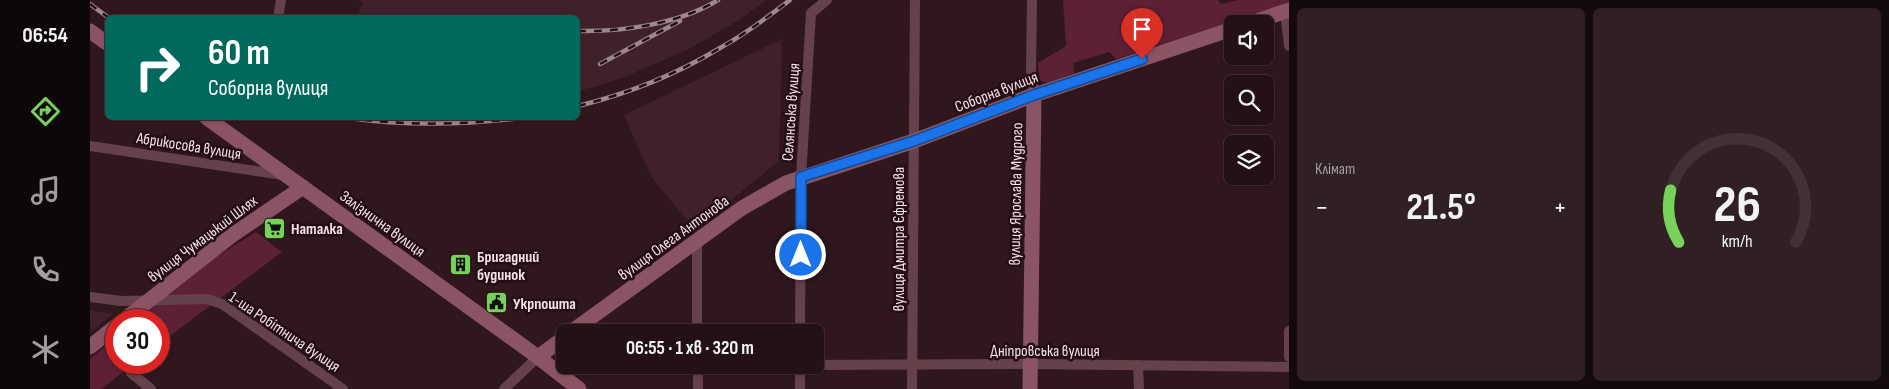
<!DOCTYPE html>
<html lang="uk">
<meta charset="utf-8">
<style>
body{margin:0;font-family:"Sofia Sans Condensed",sans-serif;background:#301f23;color:#f1f3f6;height:100vh;display:flex;flex-direction:column;font-size:19px;white-space:nowrap}
*{box-sizing:border-box;margin:0}
p{font-size:16px;color:#a39da1}
.icon{flex:none;width:28px;height:28px;fill:none;stroke:currentColor;stroke-width:2;stroke-linecap:round;stroke-linejoin:round}
.map{position:relative;flex:1;overflow:hidden}
.drawer{display:flex;flex-direction:column;gap:8px;padding:8px;background:#14090c;width:600px}
.drawer>*{flex:none}
.top-card{position:absolute;left:15px;top:15px;width:475px;height:105px;border-radius:8px;box-shadow:0 1px 4px #0004,0 0 0 1px #413135;background:#00695c;color:#fff;overflow:hidden}
.tools{position:absolute;left:1134px;top:15px;display:grid;gap:10px}
.tools a{display:grid;place-items:center;width:50px;height:50px;border-radius:8px;background:#241116;box-shadow:0 1px 4px #0004,0 0 0 1px #413135;font-size:25px}
.speed{position:absolute;left:15px;top:309px;display:flex;gap:10px;font-size:25px;font-weight:700;text-align:center}
.speed>*{display:grid;place-content:center;width:65px;height:65px;border-radius:50%;background:#241116;box-shadow:0 1px 4px #0004,0 0 0 1px #413135;line-height:1}
.speed .limit{border:8px solid #d22;background:#fff;color:#111}
.pin{position:absolute;display:grid;place-items:center;width:42px;height:42px;color:#fff;margin:-51px -21px;border-radius:50% 50% 50% 0;rotate:-45deg;box-shadow:0 0 5px #0007}
.pin .icon{rotate:45deg}
.me{position:absolute;width:55px;margin:-28px;rotate:0deg;stroke-linejoin:round;filter:drop-shadow(0 0 4px #0008)}
.turn{display:flex;align-items:center;gap:18px;height:105px;padding:0 20px;font-size:22px}
.turn .icon{width:65px;height:65px;stroke-width:2.5}
.turn b{display:block;font-size:35px;line-height:42px}
.big{font-size:38px;font-weight:700;line-height:1.1}
.drawer .widget{flex:1;display:flex;flex-direction:column;justify-content:center;gap:8px;min-width:0;padding:0 18px;border-radius:8px;background:#301f23}
.drawer .dial{align-items:center;gap:0}
.dial svg{height:130px;overflow:visible;fill:none;stroke:#413135;stroke-width:7;stroke-linecap:round;text-anchor:middle}
.dial text{fill:#f1f3f6;stroke:none}
.heat{display:flex;justify-content:space-between;align-items:center;font-size:28px;direction:ltr}
.drawer .tiles{flex:1;display:grid;gap:8px;grid-template-columns:repeat(2,1fr)}
.trip{position:absolute;left:466px;top:324px;width:268px;height:50px;border-radius:8px;background:#241116;box-shadow:0 1px 4px #0004,0 0 0 1px #413135;font-weight:700;line-height:50px;text-align:center}
main{display:flex;flex:1;min-height:0}
.menu{display:flex;flex-direction:column;width:90px;justify-content:space-around;align-items:center;background:#0e0709;color:#a39da1}
.menu .icon{width:35px;height:35px}
.menu .active{color:#76d25a}
.menu b{font-size:22px;color:#f1f3f6}
.map>svg:first-child{display:block}
.built{fill:#40202a}
.green{fill:#5d2136}
.lines{fill:none;stroke-linecap:round;stroke-linejoin:round}
.street{stroke:#65424b;stroke-width:10}
.secondary{stroke:#8b5464;stroke-width:15}
.rail-casing{stroke:#9d888d;stroke-width:4.5}
.rail{stroke:#250d15;stroke-width:2.5;stroke-dasharray:8;stroke-linecap:butt}
.route-casing{stroke:#114b97;stroke-width:12}
.route{stroke:#1a73e8;stroke-width:9}
.labels{text-anchor:middle;stroke-width:5;stroke-linejoin:round;paint-order:stroke}
.street-label{font-size:16px;fill:#f4e2e6;stroke:#250d15}
.poi-label{font-size:16px;font-weight:bold;fill:#f4e2e6;stroke:#250d15;text-anchor:start}
</style>
<main>
<nav class="menu">
<b>06:54</b>
<svg class="icon active" aria-label="directions" viewBox="0 0 24 24"><path d="M12 3l9 9-9 9-9-9zM9 14v-3h6M13 9l2 2-2 2"/></svg>
<svg class="icon" aria-label="music" viewBox="0 0 24 24"><path d="M9 18V5l10-2v13"/><circle cx="6" cy="18" r="3"/><circle cx="16" cy="16" r="3"/></svg>
<svg class="icon" aria-label="phone" viewBox="0 0 24 24"><path d="M5 4h4l2 5-3 2q2 4 5 5l2-3 5 2v4C11 20 4 13 5 4z"/></svg>
<svg class="icon" aria-label="climate" viewBox="0 0 24 24"><path d="M12 3v18M4 7l16 10M4 17L20 7"/></svg>
</nav>
<div class="map">
<svg width="1199" height="389" viewBox="0 0 1199 389">
<rect width="100%" height="100%" fill="#30171e"/>
<!-- built -->
<g class="built">
<polygon points="268,0 676,0 649,20 597,50 537,76 514,84 488,91 488,18 267,17 273,3"/>
<polygon points="692,39 689,161 605,229 562,178 534,115"/>
<polygon points="0,310 23,314 0,332"/>
</g>
<!-- green -->
<g class="green">
<polygon points="973,0 1128,0 1131,4 1149,0 1199,0 1199,3 1026,59 1019,52 983,63 984,73 958,83 950,81 948,63 976,46"/>
<polygon points="166,232 192,252 69,344 69,320 47,320 121,260"/>
<polygon points="26,337 26,362 45,363 11,389 0,389 0,359"/>
</g>
<g class="lines">
<!-- street -->
<g class="street">
<polyline points="942,0 941,70 944,95"/>
<polyline points="1195,12 1199,46"/>
<polyline points="188,18 191,0"/>
<polyline points="0,146 193,175"/>
<polyline points="607,242 607,332"/>
<polyline points="0,297 31,301 117,299 132,304 253,389"/>
<polyline points="1199,331 1199,357"/>
<polyline points="710,332 711,177 721,13 737,0"/>
<polyline points="37,362 41,373 61,389"/>
<polyline points="608,365 608,389"/>
<polyline points="710,365 941,364 1199,367"/>
<polyline points="1048,365 1049,389"/>
<polyline points="414,389 448,357"/>
<polyline points="710,389 710,365"/>
<polyline points="822,389 825,0"/>
</g>
<!-- secondary -->
<g class="secondary">
<polyline points="1158,24 1199,10"/>
<polyline points="0,31 18,44"/>
<polyline points="117,118 448,357 489,389"/>
<polyline points="34,320 141,236 213,187"/>
<polyline points="481,332 652,208 696,183 824,141 944,95 1142,29"/>
<polyline points="0,347 26,326"/>
<polyline points="448,357 475,337"/>
<polyline points="940,389 944,95"/>
</g>
<defs>
<g id="rail">
<polyline points="0,4 19,18"/>
<path d="M 488,31 C 532,32 589,24 628,0"/>
<polyline points="510,64 590,21"/>
<path d="M 488,106 C 537,94 587,74 630,48 C 655,34 678,17 700,0"/>
<path d="M 258,118 C 316,126 374,125 432,118"/>
</g>
</defs>
<!-- rail casing -->
<use href="#rail" class="rail-casing"/>
<!-- rail -->
<use href="#rail" class="rail"/>
</g>
<g class="lines">
<defs>
<polyline id="route" points="711,255 711,177 824,141 944,95 1052,59"/>
</defs>
<!-- route casing -->
<use href="#route" class="route-casing"/>
<!-- route -->
<use href="#route" class="route"/>
</g>
<!-- icons -->
<defs>
<symbol id="supermarket-square" viewBox="-11 -11 22 22"><rect x="-9" y="-9" width="18" height="18" rx="4" fill="#76d25a" stroke="#250d15"/><path d="M-6-5.5h2.5l.6 2H6L4.5 2H-2.5L-4.4-4H-6ZM-1.5 3.2a1.3 1.3 0 1 0 .1 0ZM3 3.2a1.3 1.3 0 1 0 .1 0Z" fill="#111"/></symbol>
<symbol id="building-square" viewBox="-11 -11 22 22"><rect x="-9" y="-9" width="18" height="18" rx="4" fill="#76d25a" stroke="#250d15"/><path d="M-4-6H4V6H1V3H-1V6H-4ZM-2.5-4.3h1.7v1.8h-1.7ZM.8-4.3h1.7v1.8H.8ZM-2.5-1h1.7V.8h-1.7ZM.8-1h1.7V.8H.8Z" fill="#111"/></symbol>
<symbol id="civic-square" viewBox="-11 -11 22 22"><rect x="-9" y="-9" width="18" height="18" rx="4" fill="#76d25a" stroke="#250d15"/><path d="M-.6-6.5H3V-4.5H.6V-3L4-1V1h2V6H-6V1h2V-1L-.6-3ZM-1.2 2.5V6h2.4V2.5Z" fill="#111"/></symbol>
</defs>
<g fill-rule="evenodd">
<use href="#supermarket-square" x="172" y="216" width="25" height="25"/>
<use href="#building-square" x="358" y="252" width="25" height="25"/>
<use href="#civic-square" x="394" y="290" width="25" height="25"/>
</g>
<g class="labels">
<!-- street labels -->
<g class="street-label">
<text transform="translate(906 91) rotate(-21)" y="6">Соборна вулиця</text>
<text transform="translate(700 112) rotate(-86)" y="6">Селянська вулиця</text>
<text transform="translate(99 145) rotate(9)" y="6">Абрикосова вулиця</text>
<text transform="translate(925 194) rotate(-89)" y="6">вулиця Ярослава Мудрого</text>
<text transform="translate(293 223) rotate(36)" y="6">Залізнична вулиця</text>
<text transform="translate(583 237) rotate(-36)" y="6">вулиця Олега Антонова</text>
<text transform="translate(112 238) rotate(-37)" y="6">вулиця Чумацький Шлях</text>
<text transform="translate(808 239) rotate(-90)" y="6">вулиця Дмитра Єфремова</text>
<text transform="translate(195 331) rotate(34)" y="6">1-ша Робітнича вулиця</text>
<text x="955" y="356">Дніпровська вулиця</text>
</g>
<!-- poi labels -->
<g class="poi-label">
<text x="201" y="234">Наталка</text>
<text x="387" y="262">Бригадний<tspan x="387" dy="18">будинок</tspan></text>
<text x="423" y="309">Укрпошта</text>
</g>
</g>
</svg>
<div class="tools">
<a><svg class="icon" aria-label="sound" viewBox="0 0 24 24"><path d="M4 9h4l5-4v14l-5-4H4zM17 9q2 3 0 6"/></svg></a>
<a><svg class="icon" aria-label="search" viewBox="0 0 24 24"><circle cx="10" cy="10" r="6"/><path d="M15 15l6 6"/></svg></a>
<a><svg class="icon" aria-label="layers" viewBox="0 0 24 24"><path d="M12 4l9 5-9 5-9-5zM3 14l9 5 9-5"/></svg></a>
</div>
<div class="speed"><div class="limit">30</div></div>
<div class="pin" style="left:1052px;top:59px;background:#d93025"><svg class="icon" aria-label="arrive" viewBox="0 0 24 24"><path d="M6 21V4h12l-3 4 3 4H6"/></svg></div>
<svg class="me" style="left:711px;top:255px" viewBox="-20 -20 40 40"><circle r="17" fill="#1a73e8" stroke="#fff" stroke-width="3"/><path d="M0-11L8 9 0 5-8 9z" fill="#fff"/></svg>
<div class="trip">06:55 · 1 хв · 320 m</div>
<div class="top-card">
<div class="turn"><svg class="icon" aria-label="right" viewBox="0 0 24 24"><path d="M7 20v-9h11M14 6l5 5-5 5"/></svg><div><b>60 m</b>Соборна вулиця</div></div>
</div>
</div>
<section class="drawer">
<div class="tiles">
<div class="widget"><p>Клімат</p>
<div class="heat"><a>−</a><b class="big">21.5°</b><a>+</a></div>
</div>
<div class="widget dial"><svg viewBox="0 0 100 80">
<path d="M14 69A42 42 0 1 1 86 69"/>
<path d="M14 69A42 42 0 0 1 9 37" stroke="#76d25a"/>
<text x="50" y="56" font-size="32" font-weight="700">26</text>
<text x="50" y="72" font-size="11">km/h</text>
</svg></div>
</div>
</section>
</main>
